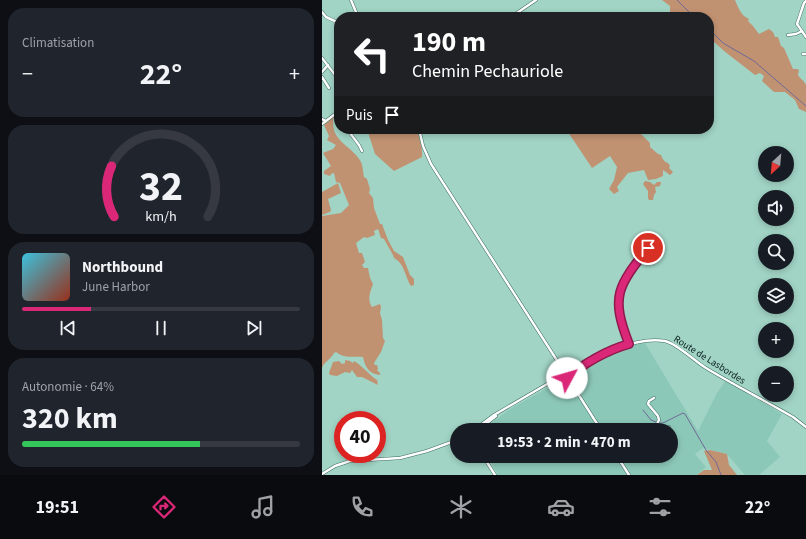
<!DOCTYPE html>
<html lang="fr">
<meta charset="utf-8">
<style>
body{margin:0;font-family:"Source Sans 3",sans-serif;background:#20242c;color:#f1f3f6;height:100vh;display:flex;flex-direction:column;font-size:15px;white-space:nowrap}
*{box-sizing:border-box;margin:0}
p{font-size:13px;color:#9ea1a6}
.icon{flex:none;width:22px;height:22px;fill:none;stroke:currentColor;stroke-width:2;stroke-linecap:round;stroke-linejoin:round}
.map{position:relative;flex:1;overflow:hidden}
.details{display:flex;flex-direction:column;gap:8px;padding:8px;background:#0d0f14;width:322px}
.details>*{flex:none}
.banner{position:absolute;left:12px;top:12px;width:380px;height:122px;border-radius:16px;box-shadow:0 2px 6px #0003;background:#202124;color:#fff;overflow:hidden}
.needle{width:26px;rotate:206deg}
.controls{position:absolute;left:436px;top:146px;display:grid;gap:8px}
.controls a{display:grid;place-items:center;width:36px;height:36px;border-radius:50%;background:#171b24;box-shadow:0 2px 6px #0003;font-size:20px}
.speed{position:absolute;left:12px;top:411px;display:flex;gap:8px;font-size:20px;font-weight:700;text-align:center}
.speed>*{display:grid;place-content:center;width:52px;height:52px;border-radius:50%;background:#171b24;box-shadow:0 2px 6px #0003;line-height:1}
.speed .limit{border:6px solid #d22;background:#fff;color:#111}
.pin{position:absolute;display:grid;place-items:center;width:34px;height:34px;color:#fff;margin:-17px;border:2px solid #fff;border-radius:50%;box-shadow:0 1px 4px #0007}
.me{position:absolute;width:44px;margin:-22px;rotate:51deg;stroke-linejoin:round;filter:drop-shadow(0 0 3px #0008)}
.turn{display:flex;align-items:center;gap:14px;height:84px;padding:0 12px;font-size:18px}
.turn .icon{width:52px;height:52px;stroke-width:2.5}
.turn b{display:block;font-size:28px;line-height:34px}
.then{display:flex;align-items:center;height:38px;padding:0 12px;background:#0003;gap:8px;font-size:15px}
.big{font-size:30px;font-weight:700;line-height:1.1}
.details .tile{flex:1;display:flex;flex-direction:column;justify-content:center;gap:6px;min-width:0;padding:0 14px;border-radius:16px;background:#20242c}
.details .dial{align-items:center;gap:0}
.dial svg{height:104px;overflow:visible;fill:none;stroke:#363941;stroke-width:7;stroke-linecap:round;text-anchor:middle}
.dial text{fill:#f1f3f6;stroke:none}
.song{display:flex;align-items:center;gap:12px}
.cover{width:48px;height:48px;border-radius:6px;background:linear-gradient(135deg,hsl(190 70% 55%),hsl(10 70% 35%))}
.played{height:4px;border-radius:2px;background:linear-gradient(90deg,#db2777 25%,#363941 25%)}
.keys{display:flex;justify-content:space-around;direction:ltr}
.heat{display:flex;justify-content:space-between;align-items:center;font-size:22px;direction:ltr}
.charge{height:6px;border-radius:3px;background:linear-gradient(90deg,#34c759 64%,#363941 0)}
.trip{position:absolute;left:128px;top:423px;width:228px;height:40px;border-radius:20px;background:#171b24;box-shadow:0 2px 6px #0003;font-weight:700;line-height:40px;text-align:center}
.dock{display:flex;height:64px;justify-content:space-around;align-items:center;background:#090b0e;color:#9ea1a6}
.dock .icon{width:28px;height:28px}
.dock .current{color:#db2777}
.dock b{font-size:18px;color:#f1f3f6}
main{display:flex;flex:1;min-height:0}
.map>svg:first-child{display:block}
.built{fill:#8cc8b8}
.green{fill:#c19272}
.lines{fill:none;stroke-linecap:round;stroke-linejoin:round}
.stream{stroke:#706a97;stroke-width:1}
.minor-casing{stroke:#3f6e62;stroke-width:3.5}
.minor{stroke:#fff;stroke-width:2.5}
.route-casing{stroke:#8e194d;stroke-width:10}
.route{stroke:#db2777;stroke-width:7}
.labels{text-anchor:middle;stroke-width:4;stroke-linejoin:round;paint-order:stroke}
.street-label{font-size:10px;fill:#081c18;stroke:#a1d4c5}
</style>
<main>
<section class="details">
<div class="tile"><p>Climatisation</p>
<div class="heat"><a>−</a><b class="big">22°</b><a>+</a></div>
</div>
<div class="tile dial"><svg viewBox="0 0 100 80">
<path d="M14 69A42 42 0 1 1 86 69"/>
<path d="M14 69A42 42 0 0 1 12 30" stroke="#db2777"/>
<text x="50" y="56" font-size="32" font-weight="700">32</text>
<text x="50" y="72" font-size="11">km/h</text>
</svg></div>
<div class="tile">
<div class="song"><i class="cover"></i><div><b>Northbound</b><p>June Harbor</p></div></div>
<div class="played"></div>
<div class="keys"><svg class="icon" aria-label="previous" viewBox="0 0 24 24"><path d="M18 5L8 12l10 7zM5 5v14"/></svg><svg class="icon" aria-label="pause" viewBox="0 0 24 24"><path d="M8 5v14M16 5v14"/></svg><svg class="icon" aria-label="next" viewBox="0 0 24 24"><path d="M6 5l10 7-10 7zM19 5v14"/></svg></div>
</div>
<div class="tile"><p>Autonomie · 64%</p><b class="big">320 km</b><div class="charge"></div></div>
</section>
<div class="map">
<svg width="484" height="475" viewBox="0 0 484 475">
<rect width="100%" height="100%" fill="#a1d4c5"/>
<!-- built -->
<polygon class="built" points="323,343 376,431 395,393 404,380 460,414 445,441 458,457 437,475 423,475 405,454 381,448 373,454 384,467 375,475 176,475 165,456 349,456 349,430 160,430 188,409 287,353 310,344"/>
<!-- green -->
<g class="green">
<path d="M 340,0 L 413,0 C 416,7 419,16 427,19 L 426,21 L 431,26 L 437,34 L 447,29 L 451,32 L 453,37 L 456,37 L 459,46 L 462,48 L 471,69 L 475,69 L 477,70 L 476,75 C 478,79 482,80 484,85 L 484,112 L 477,109 L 473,100 L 463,92 L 452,92 L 440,81 L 442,76 L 438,73 L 433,75 L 402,51 L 391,41 L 389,44 L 389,48 L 387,51 L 387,17 L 344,17 L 348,14 L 348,6 Z"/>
<path d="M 12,116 C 6,141 30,145 39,162 C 41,166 41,173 42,177 L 45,179 L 48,189 L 47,193 L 51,198 L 52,208 L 58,224 L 60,224 L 66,240 L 72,251 L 81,257 L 88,275 L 92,279 L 92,285 L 89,286 C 83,277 83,264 72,258 L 71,255 L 62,239 L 59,238 L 56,229 L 52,231 L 53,235 L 45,238 L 42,237 L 34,243 L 37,253 L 40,253 L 43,262 L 40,265 L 42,268 L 46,268 L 48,278 L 51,284 C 48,292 45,300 50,307 L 58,304 L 59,307 L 58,313 L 60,320 L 61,338 L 63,341 L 59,352 L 52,363 L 53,365 L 55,365 L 56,369 L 55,370 L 58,373 L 58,375 C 47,374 43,367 41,357 C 31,356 23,359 14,352 L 12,353 C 8,360 2,362 0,368 L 0,216 L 19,213 L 27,205 L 18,183 L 14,182 L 12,173 L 9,174 L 8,176 L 2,174 L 2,171 L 9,166 L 1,153 L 11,149 L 14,145 L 5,140 L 7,136 L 2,125 Z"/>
<path d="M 45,129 L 95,129 C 97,138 101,148 100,157 L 72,171 L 53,154 Z"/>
<path d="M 244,129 L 314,129 L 328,143 L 328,147 L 336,154 L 339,155 C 340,158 342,162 346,163 L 348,166 L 347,168 L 351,172 L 348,175 L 341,170 L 341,176 L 334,179 L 326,180 L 322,170 L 306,173 L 295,187 L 297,191 L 292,194 L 287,189 L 292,180 L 295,167 L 288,156 L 270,168 Z"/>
<polygon points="323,181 328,182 332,185 335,182 339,182 338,186 333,187 334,192 332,195 331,200 327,200 326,198 326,191 321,184"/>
<polygon points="16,183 19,193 6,199 9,210 8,212 0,215 0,192"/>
<path d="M 23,360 L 28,361 L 31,363 L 32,361 C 41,366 47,375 55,380 L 56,385 L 40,377 L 35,377 L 30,370 L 28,373 L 23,372 L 15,376 L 8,375 L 7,373 L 11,362 L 17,361 L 20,364 L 23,363 Z"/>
<polygon points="388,450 405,454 407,465 415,475 375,475 382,470 390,470 382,451"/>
</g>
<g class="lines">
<!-- stream -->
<g class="stream">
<polyline points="355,0 372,17"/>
<polyline points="387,29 401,43 432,61 484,106"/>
<polyline points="321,410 329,420 334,422"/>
<polyline points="337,423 341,423 361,413 363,414 384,450 394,462 399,475"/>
</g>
<defs>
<g id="minor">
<polyline points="29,0 36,17"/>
<polyline points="484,1 482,3 475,24 484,37"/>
<polyline points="0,12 4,17 17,23"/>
<polyline points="189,17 214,0"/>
<polyline points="466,35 474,34 480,31"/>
<polyline points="481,54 484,54"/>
<polyline points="0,58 17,80"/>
<polyline points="0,72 6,65"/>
<polyline points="0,77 7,88"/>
<polyline points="0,119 4,121"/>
<polyline points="0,124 17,111"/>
<polyline points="25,129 37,145 40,151"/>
<polyline points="97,129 101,146 109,164 236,362 239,369 240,377 244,379 251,386"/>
<path d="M 307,344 C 288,296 296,286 325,247"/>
<polyline points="238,364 243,369 247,371"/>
<path d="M 248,375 C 269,356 315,336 343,341 C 356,344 372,361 384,368 C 412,385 442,400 471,417 L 484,427"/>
<polyline points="248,377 251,386 279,430"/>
<polyline points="328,429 335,424 337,420 336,416 326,404 327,401 332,398"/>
<polyline points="152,430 172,415 232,380 239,375"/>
<polyline points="156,430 174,416"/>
<polyline points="316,430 322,426 326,427 328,430"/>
<polyline points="342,430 347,427"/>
<polyline points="161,456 173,475"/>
<polyline points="295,456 307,475"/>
<polyline points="299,463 309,456"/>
<polyline points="0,474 13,466 28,461 78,458 105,451 135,440"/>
</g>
</defs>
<!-- minor casing -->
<use href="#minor" class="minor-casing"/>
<!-- minor -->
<use href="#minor" class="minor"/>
</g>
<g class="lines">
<defs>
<path id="route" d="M 245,378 C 261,364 285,350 307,344 C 288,296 296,286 326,248"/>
</defs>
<!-- route casing -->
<use href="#route" class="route-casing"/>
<!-- route -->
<use href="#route" class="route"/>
</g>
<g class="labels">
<!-- street labels -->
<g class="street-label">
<text transform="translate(388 359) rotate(32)" y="4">Route de Lasbordes</text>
</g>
</g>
</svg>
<div class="controls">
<a><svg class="needle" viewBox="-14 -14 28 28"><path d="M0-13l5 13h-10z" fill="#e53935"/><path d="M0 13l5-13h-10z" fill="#9ea1a6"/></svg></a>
<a><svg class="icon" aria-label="sound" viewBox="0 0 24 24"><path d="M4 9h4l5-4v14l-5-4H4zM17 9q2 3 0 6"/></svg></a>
<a><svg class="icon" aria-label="search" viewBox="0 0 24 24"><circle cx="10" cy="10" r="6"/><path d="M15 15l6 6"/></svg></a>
<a><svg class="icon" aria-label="layers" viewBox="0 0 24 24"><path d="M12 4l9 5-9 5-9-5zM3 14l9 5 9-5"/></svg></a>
<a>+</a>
<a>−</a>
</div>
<div class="speed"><div class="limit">40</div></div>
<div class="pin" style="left:326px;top:248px;background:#d93025"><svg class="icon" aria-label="arrive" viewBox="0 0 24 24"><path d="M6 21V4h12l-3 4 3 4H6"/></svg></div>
<svg class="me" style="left:245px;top:378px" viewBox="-20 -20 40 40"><circle r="19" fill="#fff"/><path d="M0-13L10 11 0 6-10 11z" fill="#db2777"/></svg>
<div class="trip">19:53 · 2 min · 470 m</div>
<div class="banner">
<div class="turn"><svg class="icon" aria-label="left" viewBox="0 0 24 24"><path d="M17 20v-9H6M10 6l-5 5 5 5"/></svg><div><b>190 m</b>Chemin Pechauriole</div></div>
<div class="then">Puis<svg class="icon" aria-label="arrive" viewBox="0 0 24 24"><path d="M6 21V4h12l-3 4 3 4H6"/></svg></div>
</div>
</div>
</main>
<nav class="dock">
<b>19:51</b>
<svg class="icon current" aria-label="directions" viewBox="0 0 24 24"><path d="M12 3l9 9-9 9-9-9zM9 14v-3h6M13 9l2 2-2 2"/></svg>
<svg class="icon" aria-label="music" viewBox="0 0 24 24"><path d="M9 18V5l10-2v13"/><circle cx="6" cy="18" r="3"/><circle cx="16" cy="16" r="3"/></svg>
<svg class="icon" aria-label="phone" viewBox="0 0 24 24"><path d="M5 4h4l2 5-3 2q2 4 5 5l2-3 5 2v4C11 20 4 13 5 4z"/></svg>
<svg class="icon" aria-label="climate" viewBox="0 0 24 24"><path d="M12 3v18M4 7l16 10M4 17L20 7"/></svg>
<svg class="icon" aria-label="car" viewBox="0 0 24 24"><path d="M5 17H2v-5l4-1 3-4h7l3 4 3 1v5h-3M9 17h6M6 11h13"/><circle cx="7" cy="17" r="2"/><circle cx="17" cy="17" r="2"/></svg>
<svg class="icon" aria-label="filters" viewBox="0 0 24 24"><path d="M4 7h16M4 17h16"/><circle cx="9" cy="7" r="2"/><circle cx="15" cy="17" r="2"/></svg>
<b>22°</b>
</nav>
